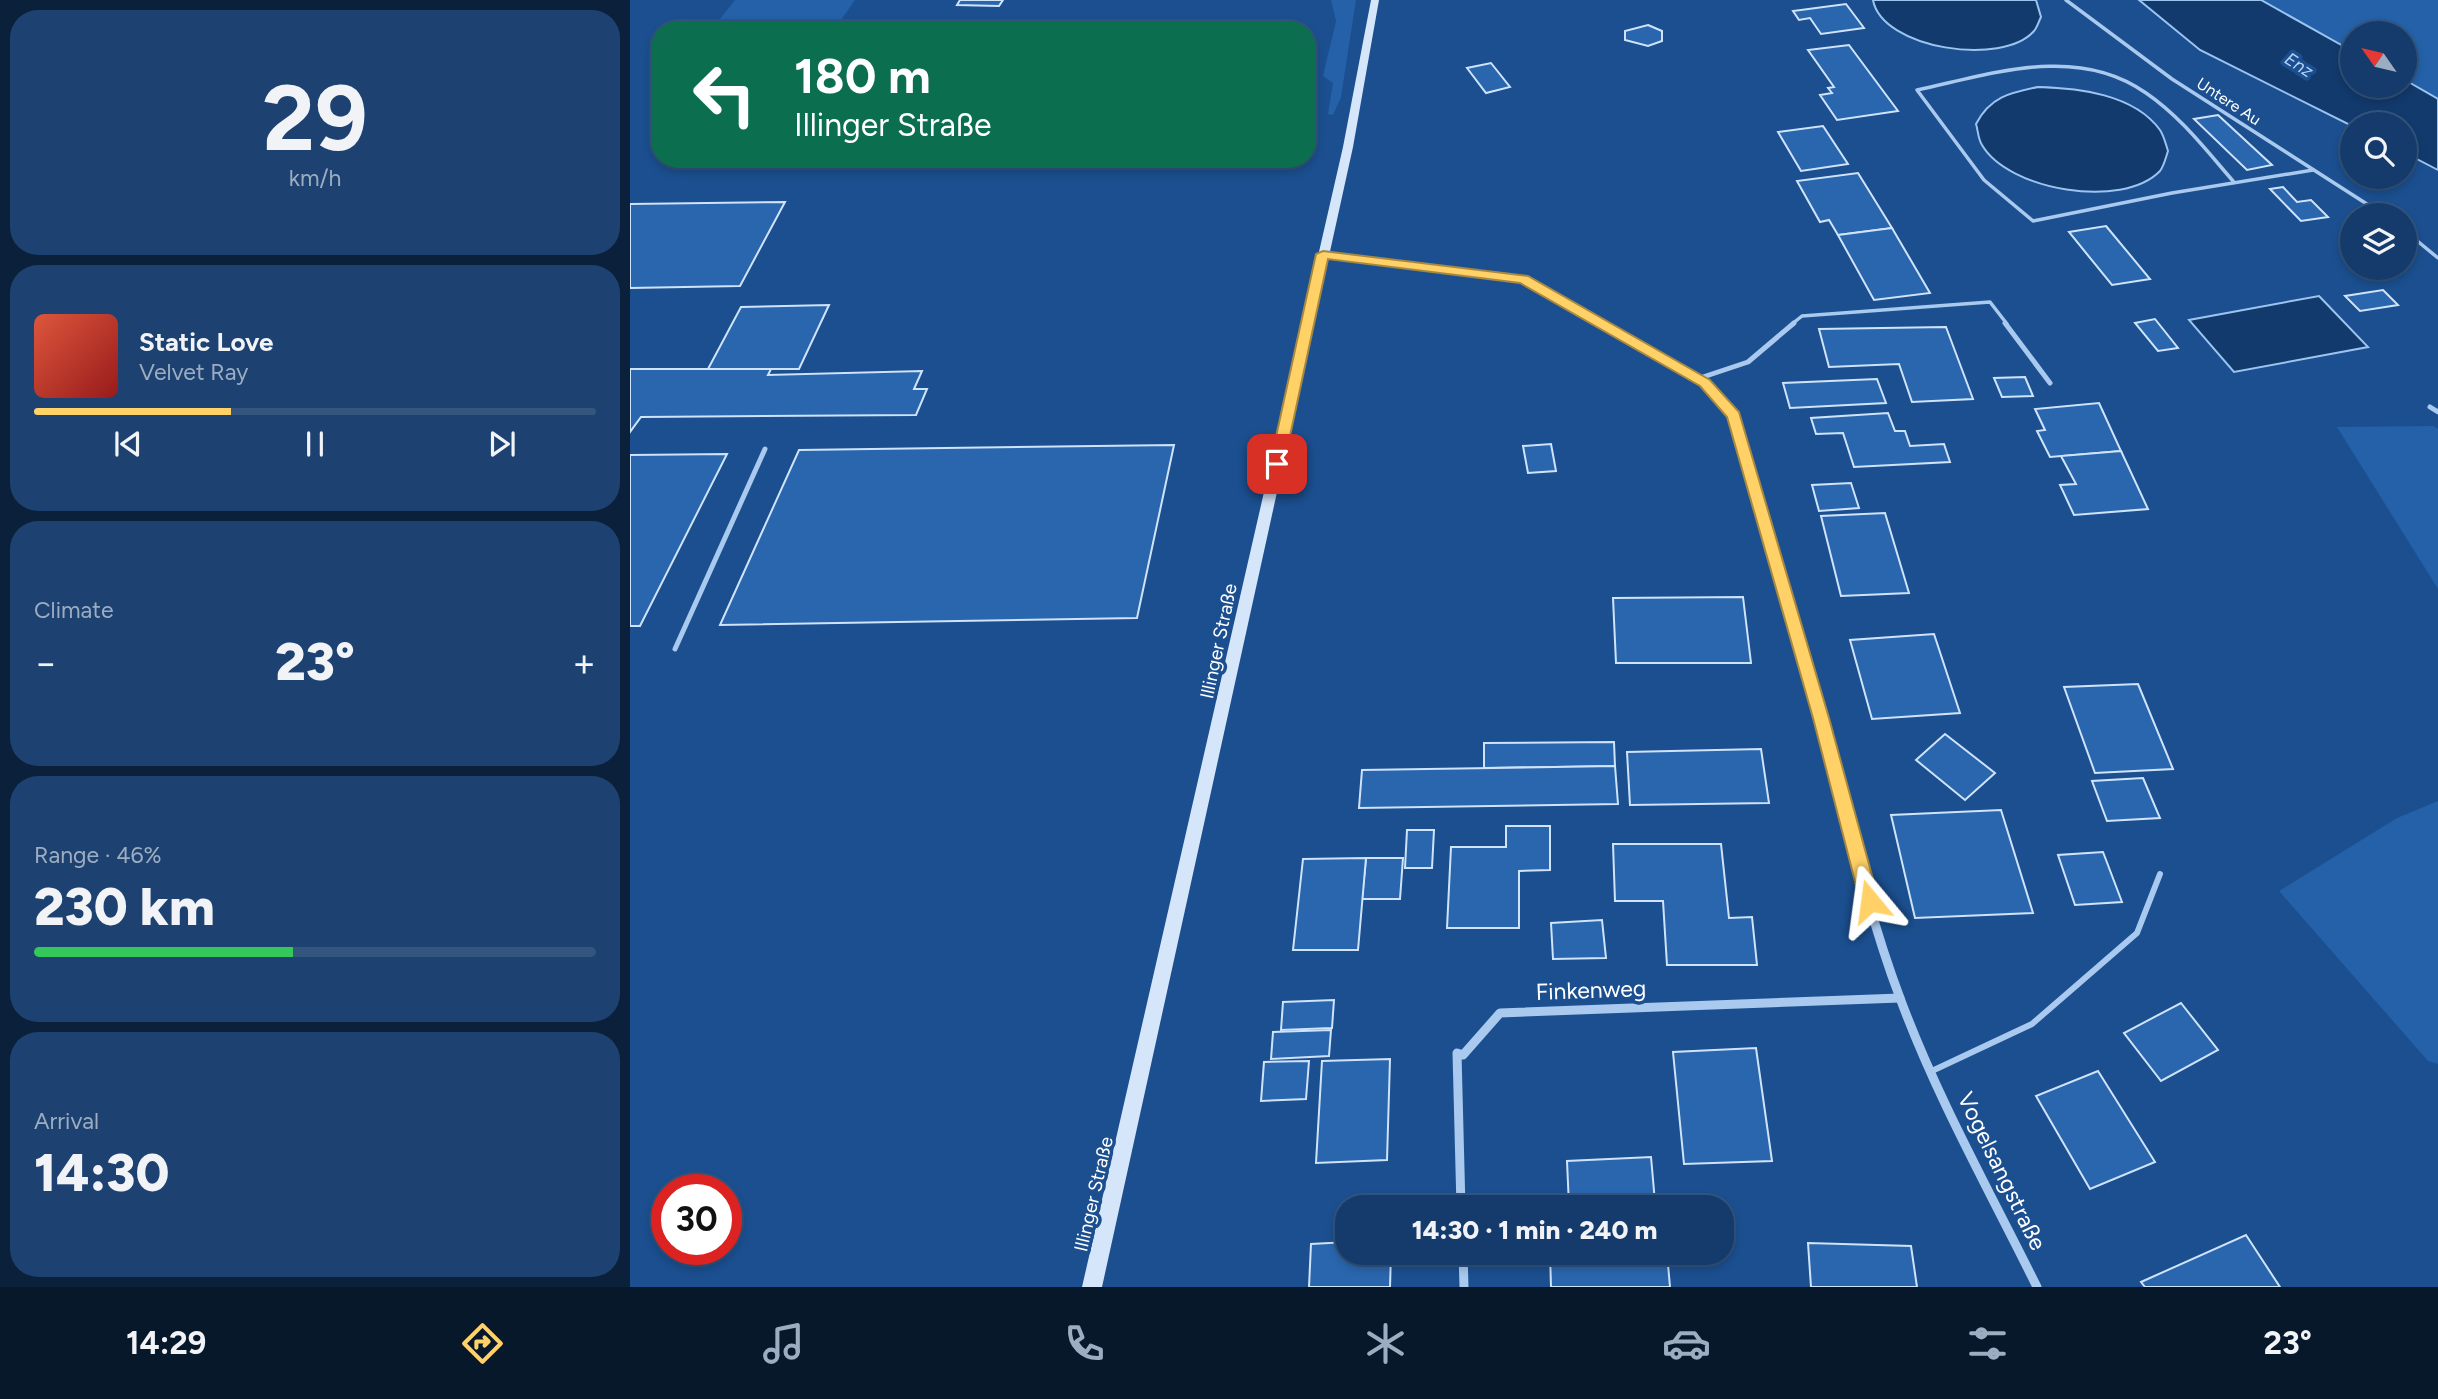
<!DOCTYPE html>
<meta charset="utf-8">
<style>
body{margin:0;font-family:Figtree,sans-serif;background:#1d4271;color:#f1f3f6;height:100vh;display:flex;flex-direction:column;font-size:26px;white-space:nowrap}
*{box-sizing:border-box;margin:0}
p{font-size:23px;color:#9dadc1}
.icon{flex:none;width:38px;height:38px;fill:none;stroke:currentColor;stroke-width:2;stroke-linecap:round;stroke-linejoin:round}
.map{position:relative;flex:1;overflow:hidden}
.sheet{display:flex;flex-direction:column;gap:10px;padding:10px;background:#0b203b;width:630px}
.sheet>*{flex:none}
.top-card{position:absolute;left:21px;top:21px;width:665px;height:147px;border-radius:28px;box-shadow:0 4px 10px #0003,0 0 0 2px #33557e;background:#0b6e4f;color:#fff;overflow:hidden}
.needle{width:46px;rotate:304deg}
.controls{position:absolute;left:1710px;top:21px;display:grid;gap:14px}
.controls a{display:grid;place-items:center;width:77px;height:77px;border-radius:50%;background:#143b6b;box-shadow:0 4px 10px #0003,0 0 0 2px #33557e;font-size:35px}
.speed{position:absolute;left:21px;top:1174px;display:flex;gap:14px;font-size:35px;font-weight:700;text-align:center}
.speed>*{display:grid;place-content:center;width:91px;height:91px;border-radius:50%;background:#143b6b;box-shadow:0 4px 10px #0003,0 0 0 2px #33557e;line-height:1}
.speed .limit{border:10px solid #d22;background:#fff;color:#111}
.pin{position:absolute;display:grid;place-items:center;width:60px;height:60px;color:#fff;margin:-30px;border-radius:14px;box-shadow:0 4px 10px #0006}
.me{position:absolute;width:77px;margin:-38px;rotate:344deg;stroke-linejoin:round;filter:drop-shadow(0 0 5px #0008)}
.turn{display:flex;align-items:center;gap:24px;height:147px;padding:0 28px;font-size:32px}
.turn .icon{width:91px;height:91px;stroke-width:2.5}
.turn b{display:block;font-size:49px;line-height:60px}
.big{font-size:52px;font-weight:800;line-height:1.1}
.sheet .widget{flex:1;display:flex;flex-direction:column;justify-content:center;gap:10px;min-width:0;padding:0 24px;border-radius:28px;background:#1d4271}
.sheet .dial{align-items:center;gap:0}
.dial b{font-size:91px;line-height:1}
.song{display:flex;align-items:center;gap:21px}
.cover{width:84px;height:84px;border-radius:10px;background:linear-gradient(135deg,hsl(10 70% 55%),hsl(0 70% 35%))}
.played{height:7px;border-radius:4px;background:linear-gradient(90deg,#ffd166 35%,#33557e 35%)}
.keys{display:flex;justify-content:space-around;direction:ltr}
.heat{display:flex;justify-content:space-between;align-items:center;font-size:38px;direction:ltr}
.charge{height:10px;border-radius:5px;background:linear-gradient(90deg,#34c759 46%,#33557e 0)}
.trip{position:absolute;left:705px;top:1195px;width:399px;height:70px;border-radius:28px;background:#143b6b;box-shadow:0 4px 10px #0003,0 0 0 2px #33557e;font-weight:800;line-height:70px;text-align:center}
.dock{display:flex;height:112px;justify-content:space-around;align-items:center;background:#08182b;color:#9dadc1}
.dock .icon{width:49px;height:49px}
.dock .active{color:#ffd166}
.dock b{font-size:32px;color:#f1f3f6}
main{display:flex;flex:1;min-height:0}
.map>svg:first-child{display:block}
.green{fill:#2461a8}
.water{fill:#123a6d;stroke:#9cc4f0;stroke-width:2}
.building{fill:#2a66ad;stroke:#cfe3fa;stroke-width:2}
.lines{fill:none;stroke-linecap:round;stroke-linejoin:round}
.lane-far2{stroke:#a9c9ee;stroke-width:3.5}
.lane-far1{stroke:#a9c9ee;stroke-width:5}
.lane{stroke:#a9c9ee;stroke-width:6}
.street-far2{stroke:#a9c9ee;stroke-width:5}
.street-far1{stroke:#a9c9ee;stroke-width:6}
.street{stroke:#a9c9ee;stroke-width:9}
.secondary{fill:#d6e6fa;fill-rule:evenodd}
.route{fill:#ffd166;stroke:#a68842;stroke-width:2}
.labels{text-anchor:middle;stroke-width:7;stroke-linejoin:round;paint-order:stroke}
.far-street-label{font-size:16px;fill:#fff;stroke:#1b4f8f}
.far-water-label{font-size:18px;font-style:italic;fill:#b5d3f5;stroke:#1b4f8f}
.street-label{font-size:19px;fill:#fff;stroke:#1b4f8f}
.near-street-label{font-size:23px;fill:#fff;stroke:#1b4f8f}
</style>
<main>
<section class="sheet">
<div class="widget dial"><b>29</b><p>km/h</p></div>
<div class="widget">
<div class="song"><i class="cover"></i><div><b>Static Love</b><p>Velvet Ray</p></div></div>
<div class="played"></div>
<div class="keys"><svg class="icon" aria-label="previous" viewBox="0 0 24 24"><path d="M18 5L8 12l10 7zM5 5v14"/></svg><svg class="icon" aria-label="pause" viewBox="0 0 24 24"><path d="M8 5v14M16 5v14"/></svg><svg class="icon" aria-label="next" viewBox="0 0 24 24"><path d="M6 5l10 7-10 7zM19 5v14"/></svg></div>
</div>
<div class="widget"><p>Climate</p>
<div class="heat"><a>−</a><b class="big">23°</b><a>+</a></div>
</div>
<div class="widget"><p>Range · 46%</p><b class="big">230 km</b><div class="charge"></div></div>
<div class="widget"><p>Arrival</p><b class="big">14:30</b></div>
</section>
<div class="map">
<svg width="1808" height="1287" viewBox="0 0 1808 1287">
<rect width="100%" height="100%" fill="#1b4f8f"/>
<!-- green -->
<g class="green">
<polygon points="105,0 225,0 204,30 81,30"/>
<polygon points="701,0 726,0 711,97 703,115 698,114 703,83 693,76 706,21"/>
<polygon points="1631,0 1808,0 1808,99 1775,80 1774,33 1722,33 1722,51"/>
<polygon points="1804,426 1808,429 1808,589 1707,427"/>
<polygon points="1808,801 1808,1064 1798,1061 1649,891 1767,818"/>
</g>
<!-- water -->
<g class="water">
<path d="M 1243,0 L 1406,0 L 1411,17 C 1409,21 1407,28 1404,31 C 1373,67 1252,49 1243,0 Z"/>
<polygon points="1509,0 1631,0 1722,51 1722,86 1774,86 1775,80 1808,99 1808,170 1775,153 1774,124 1722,126 1570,50"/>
<path d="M 1408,87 C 1448,88 1504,94 1530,130 C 1534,136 1536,145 1538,151 C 1536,157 1534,166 1530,171 C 1492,210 1378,190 1352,145 C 1348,139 1348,130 1346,124 C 1360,97 1379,93 1408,87 Z"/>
<polygon points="1689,296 1738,347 1604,372 1559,320"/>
</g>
<!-- building -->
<g class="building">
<polygon points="330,0 373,0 369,6 327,5"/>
<polygon points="1216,4 1234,28 1191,34 1180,18 1169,20 1163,11"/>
<polygon points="1018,25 1032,31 1032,41 1018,46 995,40 995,31"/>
<polygon points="1219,45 1268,111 1207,120 1190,95 1202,93 1198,88 1204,87 1178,50"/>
<polygon points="861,63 880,87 856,93 837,68"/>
<polygon points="1588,115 1642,165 1617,170 1564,119"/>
<polygon points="1193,126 1218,164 1171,171 1148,132"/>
<polygon points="1228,173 1262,228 1208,235 1199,220 1190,222 1167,181"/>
<polygon points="1653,187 1667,202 1681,200 1698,217 1671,221 1640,189"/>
<polygon points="155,202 110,286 0,288 0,204"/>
<polygon points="1476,226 1520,279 1482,285 1439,232"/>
<polygon points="1262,228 1300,293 1244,300 1208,235"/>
<polygon points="1753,290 1768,305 1730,311 1715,296"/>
<polygon points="199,305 169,369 78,369 111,307"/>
<polygon points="1525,319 1548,348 1528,351 1505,323"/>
<polygon points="1316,327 1343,399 1282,402 1269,364 1199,367 1189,329"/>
<polygon points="0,369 141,369 138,375 292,371 284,389 297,389 286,415 11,417 0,432"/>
<polygon points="1395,377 1403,396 1372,397 1364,378"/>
<polygon points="1247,379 1256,403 1160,408 1153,383"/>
<polygon points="1469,403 1491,451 1420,457 1407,431 1415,430 1405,409"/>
<polygon points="1258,413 1265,431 1275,431 1280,446 1314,444 1320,462 1224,467 1213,433 1186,434 1181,418"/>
<polygon points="921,444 926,471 898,473 893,446"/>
<polygon points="544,445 507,618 90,625 169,450"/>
<polygon points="1491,451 1518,509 1444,515 1430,485 1446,484 1431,456"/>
<polygon points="97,454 10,626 0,626 0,455"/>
<polygon points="1221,483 1229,508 1189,511 1182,485"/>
<polygon points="1255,513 1279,593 1211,596 1191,516"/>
<polygon points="1113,597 1121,663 986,663 983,598"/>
<polygon points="1304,634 1330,713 1242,719 1220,640"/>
<polygon points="1508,684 1543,769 1465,773 1434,687"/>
<polygon points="1315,734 1365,773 1335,800 1286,760"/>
<polygon points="984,742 985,766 854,768 854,743"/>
<polygon points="1131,749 1139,803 1000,805 997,752"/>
<polygon points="985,766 988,804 729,808 732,770"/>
<polygon points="1513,778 1530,818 1477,821 1462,781"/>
<polygon points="1371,810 1403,913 1285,918 1261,815"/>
<polygon points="876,826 920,826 920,870 889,871 889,928 817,928 821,847 876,847"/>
<polygon points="777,830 804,830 802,868 775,868"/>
<polygon points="983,844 1091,844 1099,918 1122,917 1127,965 1037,965 1033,901 985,901"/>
<polygon points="1473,852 1492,902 1445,905 1428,855"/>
<polygon points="736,858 773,858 770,899 732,899"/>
<polygon points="736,858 728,950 663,950 673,859"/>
<polygon points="972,920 976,958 923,959 921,923"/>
<polygon points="704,1000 702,1028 651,1030 653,1002"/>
<polygon points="1551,1003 1588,1050 1531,1081 1494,1033"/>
<polygon points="701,1030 699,1056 641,1059 643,1032"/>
<polygon points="1126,1048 1142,1161 1054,1164 1043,1052"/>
<polygon points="760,1059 757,1160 686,1163 692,1061"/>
<polygon points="679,1061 676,1099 631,1101 634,1062"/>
<polygon points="1468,1071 1525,1162 1460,1189 1406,1096"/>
<polygon points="1021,1157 1025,1202 939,1206 937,1161"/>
<polygon points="1616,1235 1650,1287 1515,1287 1511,1282"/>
<polygon points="718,1242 718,1253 761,1253 760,1287 679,1287 681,1244"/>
<polygon points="1178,1243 1281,1246 1287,1287 1181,1287"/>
<polygon points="920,1253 1037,1253 1040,1287 921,1287"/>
</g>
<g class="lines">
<!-- lane-far2 -->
<g class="lane-far2">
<polyline points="1436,0 1542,79 1754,215"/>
<path d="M 1603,181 C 1576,150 1550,116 1516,93 C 1447,44 1362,74 1287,90 L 1354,180 L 1403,221 L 1542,193 L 1683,170"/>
<polyline points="1774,230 1808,258"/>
<polyline points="1162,324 1172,316 1360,302 1377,324"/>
</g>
<!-- lane-far1 -->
<g class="lane-far1">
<polyline points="1375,323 1420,383"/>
<polyline points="1067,379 1118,362 1164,323"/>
<polyline points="1800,407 1808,412"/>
<polyline points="45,649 135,449"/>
</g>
<!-- lane -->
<polyline class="lane" points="1304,1070 1402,1024 1507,933 1530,874"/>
<!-- street-far2 -->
<polyline class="street-far2" points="693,254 893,279 972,324"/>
<!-- street-far1 -->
<polyline class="street-far1" points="969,323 1075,383 1104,415 1198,744"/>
<!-- street -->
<g class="street">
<path d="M 1197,742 C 1219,828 1239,916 1270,998 C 1307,1098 1360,1192 1407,1287"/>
<polyline points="831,1208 827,1053 833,1055 870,1013 1270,998"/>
<polyline points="833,1253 834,1287"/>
</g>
<!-- secondary -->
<polygon class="secondary" points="741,0 749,0 723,147 472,1287 452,1287 713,147"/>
</g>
<!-- route -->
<polygon class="route" points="693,251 898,276 1080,380 1109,412 1199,718 1249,901 1246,907 1240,909 1233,907 1230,901 1183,718 1097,417 1070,386 890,283 698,259 654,464 647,470 642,468 640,464 686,254"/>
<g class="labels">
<!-- far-street labels -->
<g class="far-street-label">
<text transform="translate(1599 101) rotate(33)" y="6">Untere Au</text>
</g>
<!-- far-water labels -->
<g class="far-water-label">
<text transform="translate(1669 65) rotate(33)" y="6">Enz</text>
</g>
<!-- street labels -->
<g class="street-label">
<text transform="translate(588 641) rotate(-78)" y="7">Illinger Straße</text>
<text transform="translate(463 1194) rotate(-77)" y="7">Illinger Straße</text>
</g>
<!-- near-street labels -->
<g class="near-street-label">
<text transform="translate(961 990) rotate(-2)" y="8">Finkenweg</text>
<text transform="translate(1372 1171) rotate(64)" y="8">Vogelsangstraße</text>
</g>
</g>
</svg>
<div class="controls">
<a><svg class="needle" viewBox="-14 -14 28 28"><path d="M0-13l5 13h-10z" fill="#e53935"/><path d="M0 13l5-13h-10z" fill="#9dadc1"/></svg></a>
<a><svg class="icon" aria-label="search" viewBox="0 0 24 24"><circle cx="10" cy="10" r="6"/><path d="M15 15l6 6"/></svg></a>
<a><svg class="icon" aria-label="layers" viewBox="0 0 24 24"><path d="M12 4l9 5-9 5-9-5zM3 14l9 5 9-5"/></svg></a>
</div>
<div class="speed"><div class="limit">30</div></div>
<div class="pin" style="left:647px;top:464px;background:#d93025"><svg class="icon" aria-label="arrive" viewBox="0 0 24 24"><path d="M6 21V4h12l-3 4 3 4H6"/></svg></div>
<svg class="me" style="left:1240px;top:901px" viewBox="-20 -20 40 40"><path d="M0-17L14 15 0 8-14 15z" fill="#ffd166" stroke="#fff" stroke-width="4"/></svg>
<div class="trip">14:30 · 1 min · 240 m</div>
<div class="top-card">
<div class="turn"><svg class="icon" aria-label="left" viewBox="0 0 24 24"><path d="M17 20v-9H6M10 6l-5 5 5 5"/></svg><div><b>180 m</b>Illinger Straße</div></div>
</div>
</div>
</main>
<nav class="dock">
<b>14:29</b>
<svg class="icon active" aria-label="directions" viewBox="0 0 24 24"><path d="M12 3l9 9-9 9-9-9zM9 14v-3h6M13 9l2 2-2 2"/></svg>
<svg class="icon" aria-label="music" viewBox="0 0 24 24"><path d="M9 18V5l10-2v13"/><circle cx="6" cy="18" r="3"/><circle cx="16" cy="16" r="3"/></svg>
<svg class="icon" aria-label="phone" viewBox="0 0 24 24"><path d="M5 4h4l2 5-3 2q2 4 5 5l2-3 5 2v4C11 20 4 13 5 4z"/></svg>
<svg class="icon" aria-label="climate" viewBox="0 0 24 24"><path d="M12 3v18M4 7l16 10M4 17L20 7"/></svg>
<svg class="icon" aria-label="car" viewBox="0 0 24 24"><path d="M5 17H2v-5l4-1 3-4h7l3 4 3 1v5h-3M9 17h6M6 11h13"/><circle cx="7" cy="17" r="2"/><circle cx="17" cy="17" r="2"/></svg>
<svg class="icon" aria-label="filters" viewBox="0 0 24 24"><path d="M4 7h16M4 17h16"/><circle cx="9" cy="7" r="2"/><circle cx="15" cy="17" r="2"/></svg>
<b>23°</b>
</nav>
